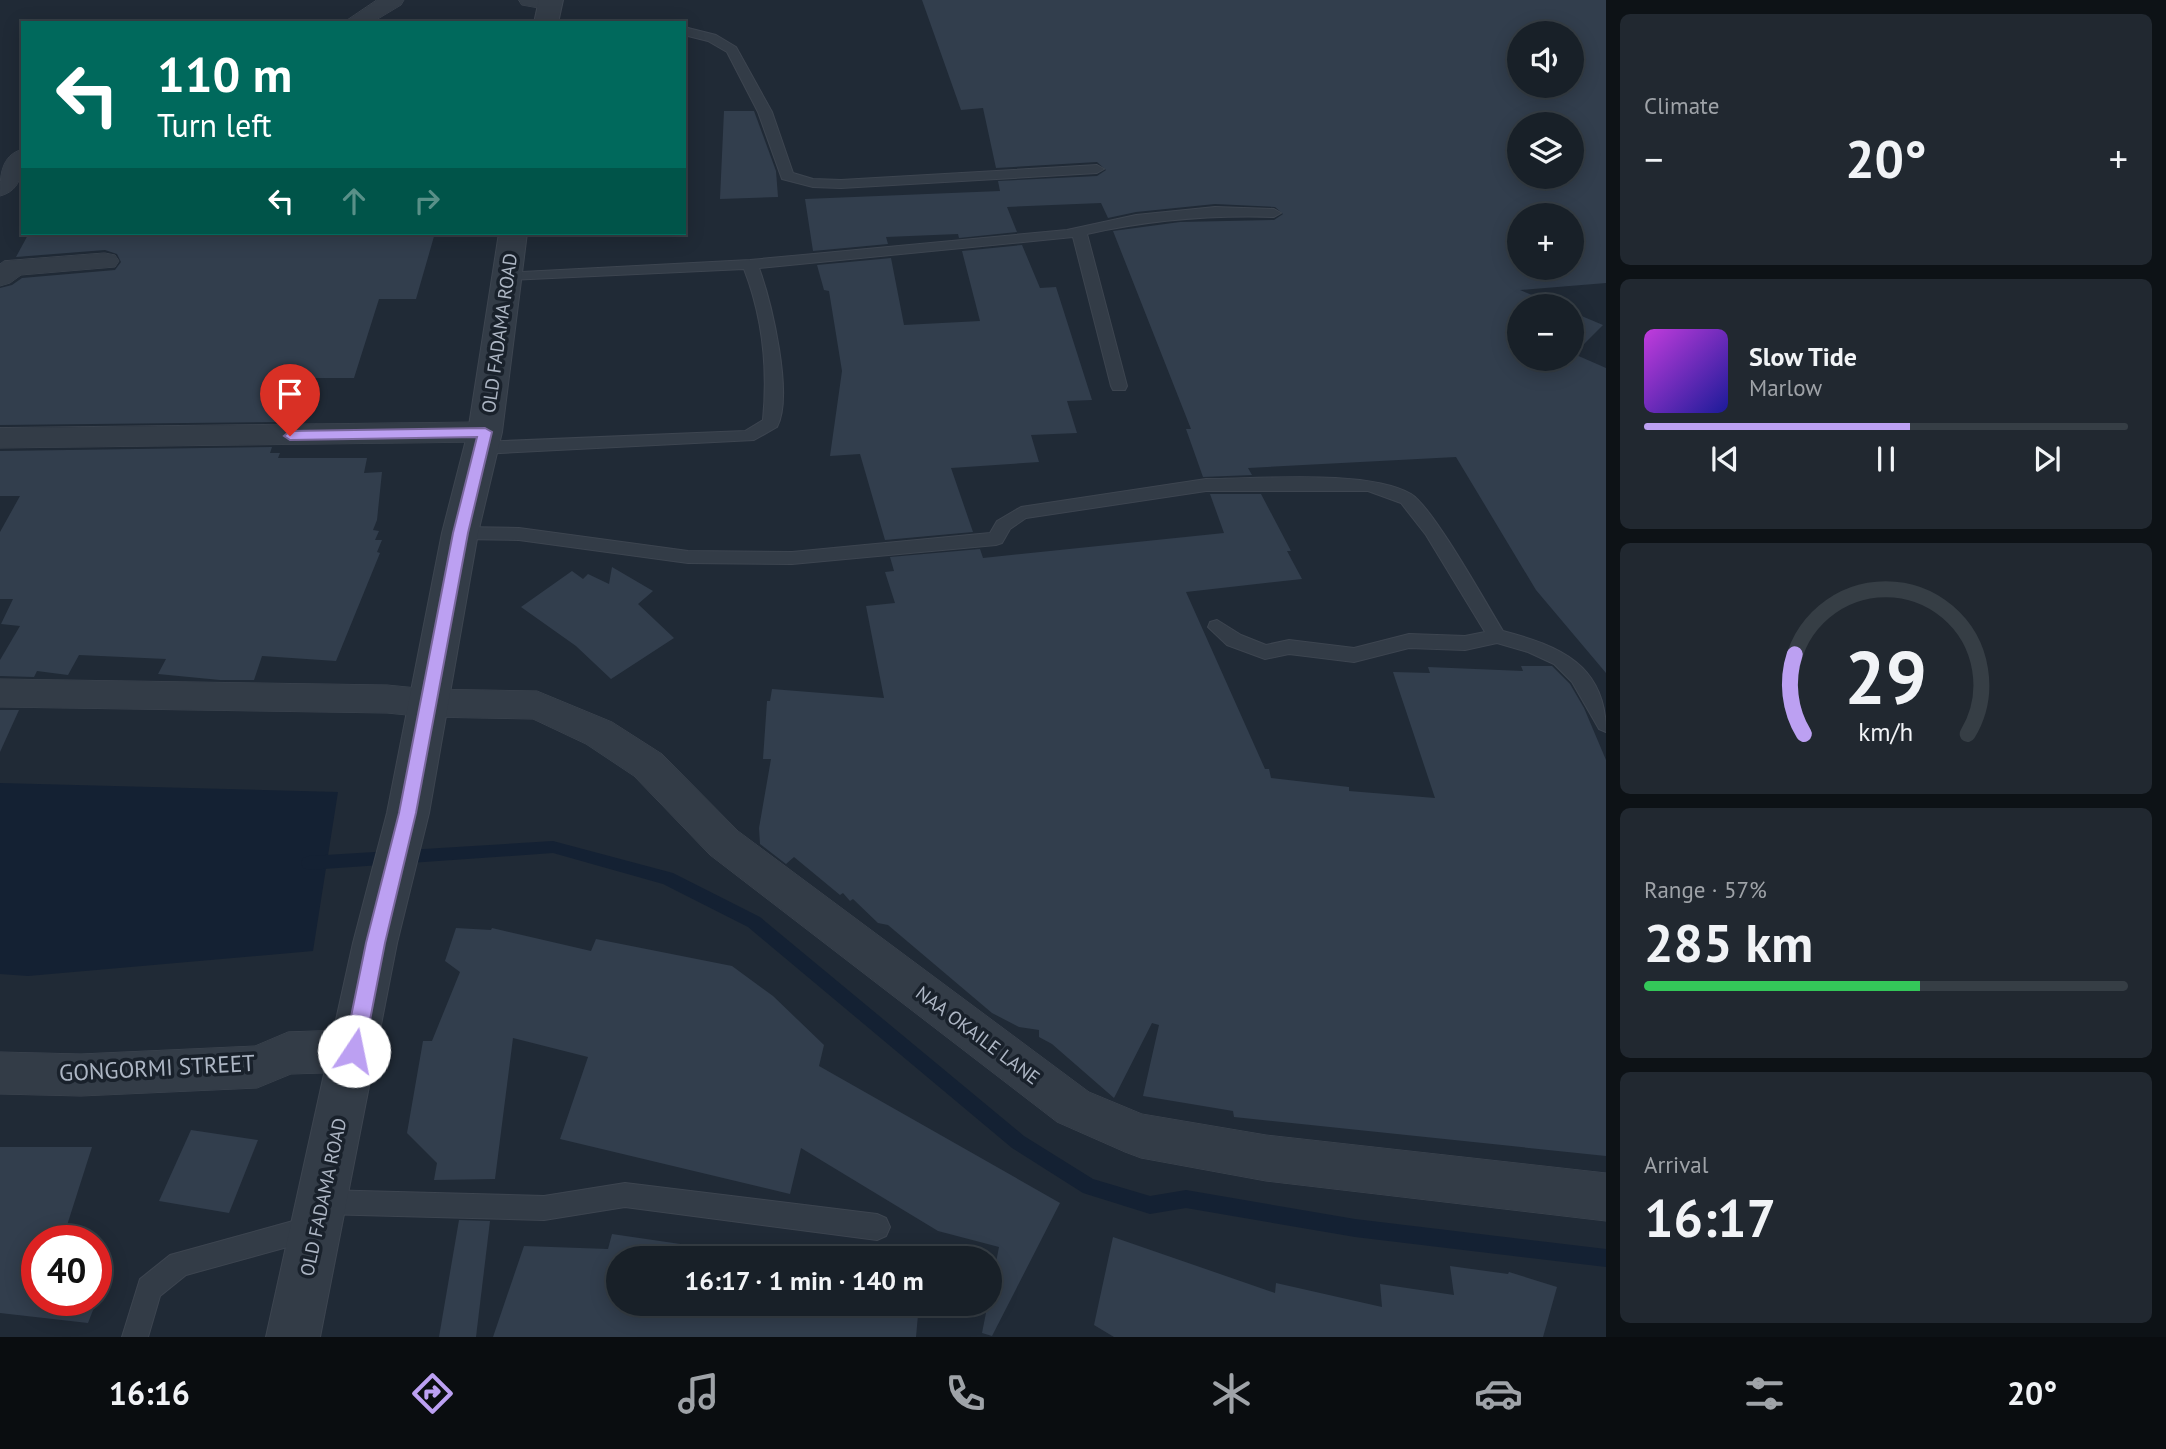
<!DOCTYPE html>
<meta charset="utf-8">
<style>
body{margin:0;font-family:"PT Sans",sans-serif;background:#212830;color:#f1f3f6;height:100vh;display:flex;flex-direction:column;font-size:26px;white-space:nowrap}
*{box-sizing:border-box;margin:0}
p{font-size:23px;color:#9fa3a8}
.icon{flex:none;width:38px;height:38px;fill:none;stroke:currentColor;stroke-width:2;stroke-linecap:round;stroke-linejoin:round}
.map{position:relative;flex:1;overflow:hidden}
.panel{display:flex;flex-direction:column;gap:14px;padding:14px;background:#0d1216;width:560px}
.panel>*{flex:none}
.top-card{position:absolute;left:21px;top:21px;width:665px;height:214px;border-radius:0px;box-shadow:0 4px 18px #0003,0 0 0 2px #363e45;background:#00695c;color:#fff;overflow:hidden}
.fabs{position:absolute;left:1507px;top:21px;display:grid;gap:14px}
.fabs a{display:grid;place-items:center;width:77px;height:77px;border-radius:50%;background:#182028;box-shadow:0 4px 18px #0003,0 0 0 2px #363e45;font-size:35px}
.speed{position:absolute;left:21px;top:1225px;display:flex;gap:14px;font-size:35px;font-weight:700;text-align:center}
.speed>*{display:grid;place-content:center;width:91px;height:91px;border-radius:50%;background:#182028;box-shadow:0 4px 18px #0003,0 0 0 2px #363e45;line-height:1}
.speed .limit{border:10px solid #d22;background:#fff;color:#111}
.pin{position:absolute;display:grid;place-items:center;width:60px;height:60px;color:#fff;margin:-72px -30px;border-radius:50% 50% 50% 0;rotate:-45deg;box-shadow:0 0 7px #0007}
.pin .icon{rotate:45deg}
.me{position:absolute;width:77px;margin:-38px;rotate:11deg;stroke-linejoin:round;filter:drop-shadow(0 0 5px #0008)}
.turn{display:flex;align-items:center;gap:24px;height:147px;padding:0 21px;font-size:32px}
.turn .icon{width:91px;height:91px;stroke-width:2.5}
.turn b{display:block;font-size:49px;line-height:60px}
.lanes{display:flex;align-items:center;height:66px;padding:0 21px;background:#0003;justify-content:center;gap:35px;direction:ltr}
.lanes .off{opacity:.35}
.big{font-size:52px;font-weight:600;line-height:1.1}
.panel .widget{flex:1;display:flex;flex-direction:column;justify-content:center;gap:10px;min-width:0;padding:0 24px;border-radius:10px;background:#212830}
.panel .dial{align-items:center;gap:0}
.dial svg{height:182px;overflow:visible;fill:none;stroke:#363e45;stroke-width:7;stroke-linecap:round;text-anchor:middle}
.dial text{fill:#f1f3f6;stroke:none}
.song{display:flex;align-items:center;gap:21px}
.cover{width:84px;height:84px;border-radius:10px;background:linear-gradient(135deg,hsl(290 70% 55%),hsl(240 70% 35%))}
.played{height:7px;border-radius:4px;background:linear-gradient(90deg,#bca0f2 55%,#363e45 55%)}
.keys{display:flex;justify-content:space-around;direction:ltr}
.heat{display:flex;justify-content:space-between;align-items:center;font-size:38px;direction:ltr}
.charge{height:10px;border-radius:5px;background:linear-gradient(90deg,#34c759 57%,#363e45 0)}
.trip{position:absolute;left:606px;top:1246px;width:396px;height:70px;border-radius:35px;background:#182028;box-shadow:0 4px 18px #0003,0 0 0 2px #363e45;font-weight:600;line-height:70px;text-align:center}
.tabs{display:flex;height:112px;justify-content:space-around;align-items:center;background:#0a0d10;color:#9fa3a8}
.tabs .icon{width:49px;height:49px}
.tabs .on{color:#bca0f2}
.tabs b{font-size:32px;color:#f1f3f6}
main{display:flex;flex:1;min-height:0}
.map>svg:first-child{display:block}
.water{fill:#142133}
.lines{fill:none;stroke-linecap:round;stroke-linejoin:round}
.stream{fill:#142133;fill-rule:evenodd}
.building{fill:#323e4d;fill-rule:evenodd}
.service-casing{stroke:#3d4550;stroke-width:2}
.minor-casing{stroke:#3d4550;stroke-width:1}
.tertiary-casing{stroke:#3d4550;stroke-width:2}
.service{fill:#333c47;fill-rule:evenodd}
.minor{fill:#333c47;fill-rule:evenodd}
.tertiary{fill:#333c47;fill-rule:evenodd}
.route{fill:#bca0f2;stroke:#7a689d;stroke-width:2}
.labels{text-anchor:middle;stroke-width:7;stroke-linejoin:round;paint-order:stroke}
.street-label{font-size:19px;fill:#adb6c4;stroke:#19212b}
.near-street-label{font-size:23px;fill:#adb6c4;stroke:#19212b}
</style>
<main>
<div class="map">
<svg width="1606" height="1337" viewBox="0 0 1606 1337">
<rect width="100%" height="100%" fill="#202a36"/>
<!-- water -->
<polygon class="water" points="0,783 338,792 313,951 28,976 0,974"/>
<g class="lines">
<!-- stream -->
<polygon class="stream" points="553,841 673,873 760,917 1024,1136 1093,1179 1150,1196 1186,1190 1355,1219 1606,1249 1606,1267 1355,1237 1186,1208 1150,1214 1083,1193 1012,1148 748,927 663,884 553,853 309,870 303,868 301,863 303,858 309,856"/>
</g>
<!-- building -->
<g class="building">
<path d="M 922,0 L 1606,0 L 1606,283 L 1520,290 L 1559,306 L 1519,306 L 1519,359 L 1572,359 L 1572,312 L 1603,325 L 1574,354 L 1606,368 L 1606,673 L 1536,590 L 1456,457 L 1248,468 L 1252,475 L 1203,477 L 1186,429 L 1191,429 L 1113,231 L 1180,222 L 1274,220 L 1283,214 L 1275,207 L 1215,204 L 1136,212 L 1108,218 L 1101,203 L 1007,207 L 1017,232 L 959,238 L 958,234 L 886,237 L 888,244 L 813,251 L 805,199 L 1000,191 L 998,181 L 1097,176 L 1106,170 L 1097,162 L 996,168 L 983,108 L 961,110 ZM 1519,33 L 1572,33 L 1572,86 L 1519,86 ZM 1519,124 L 1572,124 L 1572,177 L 1519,177 ZM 1519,215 L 1572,215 L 1572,268 L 1519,268 Z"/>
<polygon points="724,111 754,111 776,171 778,197 720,199"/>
<polygon points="29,233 435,233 416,299 379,299 354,378 299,378 282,422 0,425 0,288 12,285 22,278 115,270 121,262 117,254 105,250 16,257"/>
<polygon points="1022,245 1040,288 1056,287 1092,400 1067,401 1077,433 1031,435 1039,462 951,468 973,532 885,540 860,454 830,456 842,371 829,291 824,290 817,265 891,258 904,325 980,321 962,251"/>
<polygon points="272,447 270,453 280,453 278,458 367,458 364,473 382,472 377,520 373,530 379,531 375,540 382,540 377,552 380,553 336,661 262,656 254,680 220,680 158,674 166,659 79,655 68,675 37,671 34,677 0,676 0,660 20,626 1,624 13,599 0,599 0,532 20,496 0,496 0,451"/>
<polygon points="1210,494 1261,494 1291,551 1287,551 1302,579 1186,592 1265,769 1269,769 1271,778 1349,787 1349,791 1435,798 1393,672 1430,673 1428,667 1523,671 1521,666 1552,666 1570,684 1584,708 1606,760 1606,1156 1234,1117 1233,1111 1143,1096 1159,1025 1152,1023 1114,1098 1052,1044 1039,1037 1039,1030 1019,1027 992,1013 888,925 878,923 853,899 850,901 843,893 840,895 794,857 786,864 760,844 759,828 771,759 763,759 767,701 770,701 772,689 884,698 866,606 895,603 885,572 894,571 890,557 980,549 983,558 1224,533"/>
<polygon points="612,567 653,591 638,604 674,638 611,679 576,646 521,607 572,571 583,579 588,574 609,584"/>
<polygon points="0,710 19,710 0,752"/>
<polygon points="456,928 491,930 492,928 591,951 596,939 732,966 773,996 824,1045 819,1066 1060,1203 992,1336 982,1333 999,1247 938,1231 801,1148 790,1194 560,1139 588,1057 513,1038 495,1179 434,1180 437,1163 407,1133 423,1041 432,1041 460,972 445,961"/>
<polygon points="191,1130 258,1140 229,1213 159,1201"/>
<polygon points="0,1147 92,1147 62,1241 37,1241 37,1300 96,1300 96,1286 102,1287 88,1323 0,1313"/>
<polygon points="459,1220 490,1221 476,1337 439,1337"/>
<polygon points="612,1234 776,1258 618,1258 618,1304 919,1304 916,1337 493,1337 524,1246 608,1249"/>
<polygon points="1113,1237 1275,1293 1276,1283 1382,1307 1380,1284 1454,1295 1450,1266 1508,1274 1509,1272 1557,1287 1543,1337 1114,1337 1094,1325"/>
</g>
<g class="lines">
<defs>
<g id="service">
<polygon points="684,27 716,35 736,47 772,112 793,173 813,179 841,180 1097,165 1104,169 1097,173 841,188 813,187 782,179 758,112 727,52 708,41 684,35"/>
<path d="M 1215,207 L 1274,209 L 1281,213 L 1274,217 C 1210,215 1150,220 1087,234 L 1127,386 L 1125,390 L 1113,390 L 1111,386 L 1073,237 L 759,268 C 771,301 794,395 777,427 L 754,440 L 481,454 L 473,448 L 481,442 L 745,431 L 763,420 C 768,368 763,318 744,269 L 509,280 L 504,279 L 502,276 L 504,273 L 750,260 L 1067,230 L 1136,215 Z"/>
<path d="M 1206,479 C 1258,479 1368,469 1411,494 C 1432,506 1487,605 1503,631 C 1560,646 1606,665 1606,732 L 1599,729 L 1572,682 L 1554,664 L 1528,652 L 1497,643 L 1465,650 L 1409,648 L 1354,662 L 1289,654 L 1265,659 L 1227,645 L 1208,627 L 1210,622 L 1217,620 L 1241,635 L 1266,645 L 1289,640 L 1354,648 L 1409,634 L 1465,636 L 1485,632 L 1426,535 L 1401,503 L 1368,491 L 1206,491 L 1026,518 L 1010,529 L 1002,543 L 996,545 L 792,564 L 688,563 L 519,540 L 460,539 L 451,533 L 460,527 L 519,528 L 688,551 L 792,552 L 990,533 L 997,521 L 1021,507 Z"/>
<polygon points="625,1183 877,1214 886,1218 890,1227 886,1236 877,1240 625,1207 544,1220 322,1214 313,1211 309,1202 313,1193 322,1190 544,1196"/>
<polygon points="311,1216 320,1220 324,1229 320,1238 186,1275 160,1296 148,1337 122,1337 140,1279 170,1255"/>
</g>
<g id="minor">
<polygon points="377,0 404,0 401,5 371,23 343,23"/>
<polygon points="519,0 559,0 561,3 558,8 550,10 522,5"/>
<path d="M 23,149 C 23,169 23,190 0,196 C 0,177 0,155 23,149 Z"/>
<polygon points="105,253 115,255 119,261 115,267 21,275 10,283 0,286 0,264 4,261"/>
<polygon points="485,422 496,425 501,432 496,439 485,442 0,448 0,428"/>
<polygon points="0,679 387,685 427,689 537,691 612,722 662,754 738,831 1089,1092 1142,1114 1266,1135 1606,1173 1606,1221 1266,1181 1141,1158 1125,1152 1057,1122 710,855 634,776 586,744 533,719 427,717 387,713 0,707"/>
<polygon points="354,1030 370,1036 376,1051 370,1066 354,1072 291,1074 257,1088 81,1096 0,1094 0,1052 81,1054 255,1046 288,1032"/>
</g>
<g id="tertiary">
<polygon points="539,0 563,0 558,23 534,23"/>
<polygon points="499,233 527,233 502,432 478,533 429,813 397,943 320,1337 266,1337 353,943 387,813 442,533 468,432"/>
</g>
</defs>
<!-- service casing -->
<use href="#service" class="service-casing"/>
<!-- minor casing -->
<use href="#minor" class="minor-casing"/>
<!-- tertiary casing -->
<use href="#tertiary" class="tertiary-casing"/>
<!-- service -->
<use href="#service" class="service"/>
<!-- minor -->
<use href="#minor" class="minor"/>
<!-- tertiary -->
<use href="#tertiary" class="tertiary"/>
</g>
<!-- route -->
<polygon class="route" points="485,428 492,432 468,533 416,813 385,943 364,1051 361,1057 354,1060 347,1057 344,1051 366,943 399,813 453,533 477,437 290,440 284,436 290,431"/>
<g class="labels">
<!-- street labels -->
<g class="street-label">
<text transform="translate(499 333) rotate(-82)" y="7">OLD FADAMA ROAD</text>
<text transform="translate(978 1035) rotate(37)" y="7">NAA OKAILE LANE</text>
<text transform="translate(323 1197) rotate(-78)" y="7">OLD FADAMA ROAD</text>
</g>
<!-- near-street labels -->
<g class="near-street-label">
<text transform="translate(157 1068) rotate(-3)" y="8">GONGORMI STREET</text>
</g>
</g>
</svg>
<div class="fabs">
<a><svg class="icon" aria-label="sound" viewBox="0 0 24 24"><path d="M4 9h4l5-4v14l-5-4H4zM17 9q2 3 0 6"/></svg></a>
<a><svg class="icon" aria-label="layers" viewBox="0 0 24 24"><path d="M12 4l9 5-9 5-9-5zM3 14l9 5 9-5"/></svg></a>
<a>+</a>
<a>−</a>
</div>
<div class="speed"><div class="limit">40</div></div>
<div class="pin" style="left:290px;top:436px;background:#d93025"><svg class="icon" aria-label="arrive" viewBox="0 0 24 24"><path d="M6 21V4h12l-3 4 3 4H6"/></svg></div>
<svg class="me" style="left:354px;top:1051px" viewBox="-20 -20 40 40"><circle r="19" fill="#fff"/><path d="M0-13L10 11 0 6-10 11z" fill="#bca0f2"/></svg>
<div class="trip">16:17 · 1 min · 140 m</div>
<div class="top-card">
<div class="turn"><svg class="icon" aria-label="left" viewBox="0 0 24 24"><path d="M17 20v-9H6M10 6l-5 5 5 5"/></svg><div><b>110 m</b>Turn left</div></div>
<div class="lanes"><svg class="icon" aria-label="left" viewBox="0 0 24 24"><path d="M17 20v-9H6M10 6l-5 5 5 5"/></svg><svg class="icon off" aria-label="ahead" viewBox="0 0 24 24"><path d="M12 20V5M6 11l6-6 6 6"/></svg><svg class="icon off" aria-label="right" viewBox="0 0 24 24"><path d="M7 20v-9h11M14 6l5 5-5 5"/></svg></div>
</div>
</div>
<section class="panel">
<div class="widget"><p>Climate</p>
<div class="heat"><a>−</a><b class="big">20°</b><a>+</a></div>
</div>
<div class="widget">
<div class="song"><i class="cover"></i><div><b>Slow Tide</b><p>Marlow</p></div></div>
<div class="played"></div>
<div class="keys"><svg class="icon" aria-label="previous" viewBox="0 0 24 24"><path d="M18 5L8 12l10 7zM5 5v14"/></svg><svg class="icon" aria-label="pause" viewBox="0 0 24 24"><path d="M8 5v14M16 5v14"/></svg><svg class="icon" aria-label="next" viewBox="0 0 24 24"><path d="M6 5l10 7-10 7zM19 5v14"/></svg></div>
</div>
<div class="widget dial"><svg viewBox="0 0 100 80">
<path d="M14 69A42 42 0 1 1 86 69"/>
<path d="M14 69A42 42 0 0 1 10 34" stroke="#bca0f2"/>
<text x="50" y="56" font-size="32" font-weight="700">29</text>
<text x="50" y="72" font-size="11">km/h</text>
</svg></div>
<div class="widget"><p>Range · 57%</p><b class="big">285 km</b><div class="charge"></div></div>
<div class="widget"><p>Arrival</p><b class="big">16:17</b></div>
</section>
</main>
<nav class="tabs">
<b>16:16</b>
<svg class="icon on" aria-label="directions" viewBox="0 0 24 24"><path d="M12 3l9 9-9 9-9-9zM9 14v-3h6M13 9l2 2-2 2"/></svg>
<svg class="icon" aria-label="music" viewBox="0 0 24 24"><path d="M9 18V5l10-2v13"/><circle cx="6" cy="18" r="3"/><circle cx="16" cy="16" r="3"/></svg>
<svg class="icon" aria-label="phone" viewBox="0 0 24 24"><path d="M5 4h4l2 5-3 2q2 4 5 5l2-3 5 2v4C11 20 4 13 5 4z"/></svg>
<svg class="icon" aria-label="climate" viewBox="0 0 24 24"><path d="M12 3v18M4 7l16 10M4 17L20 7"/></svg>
<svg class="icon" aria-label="car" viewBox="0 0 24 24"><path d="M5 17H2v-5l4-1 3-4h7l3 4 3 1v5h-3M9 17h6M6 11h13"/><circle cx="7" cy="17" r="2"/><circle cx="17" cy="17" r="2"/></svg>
<svg class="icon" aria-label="filters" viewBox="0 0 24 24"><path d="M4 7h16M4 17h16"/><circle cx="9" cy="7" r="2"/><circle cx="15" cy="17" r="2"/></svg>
<b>20°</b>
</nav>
